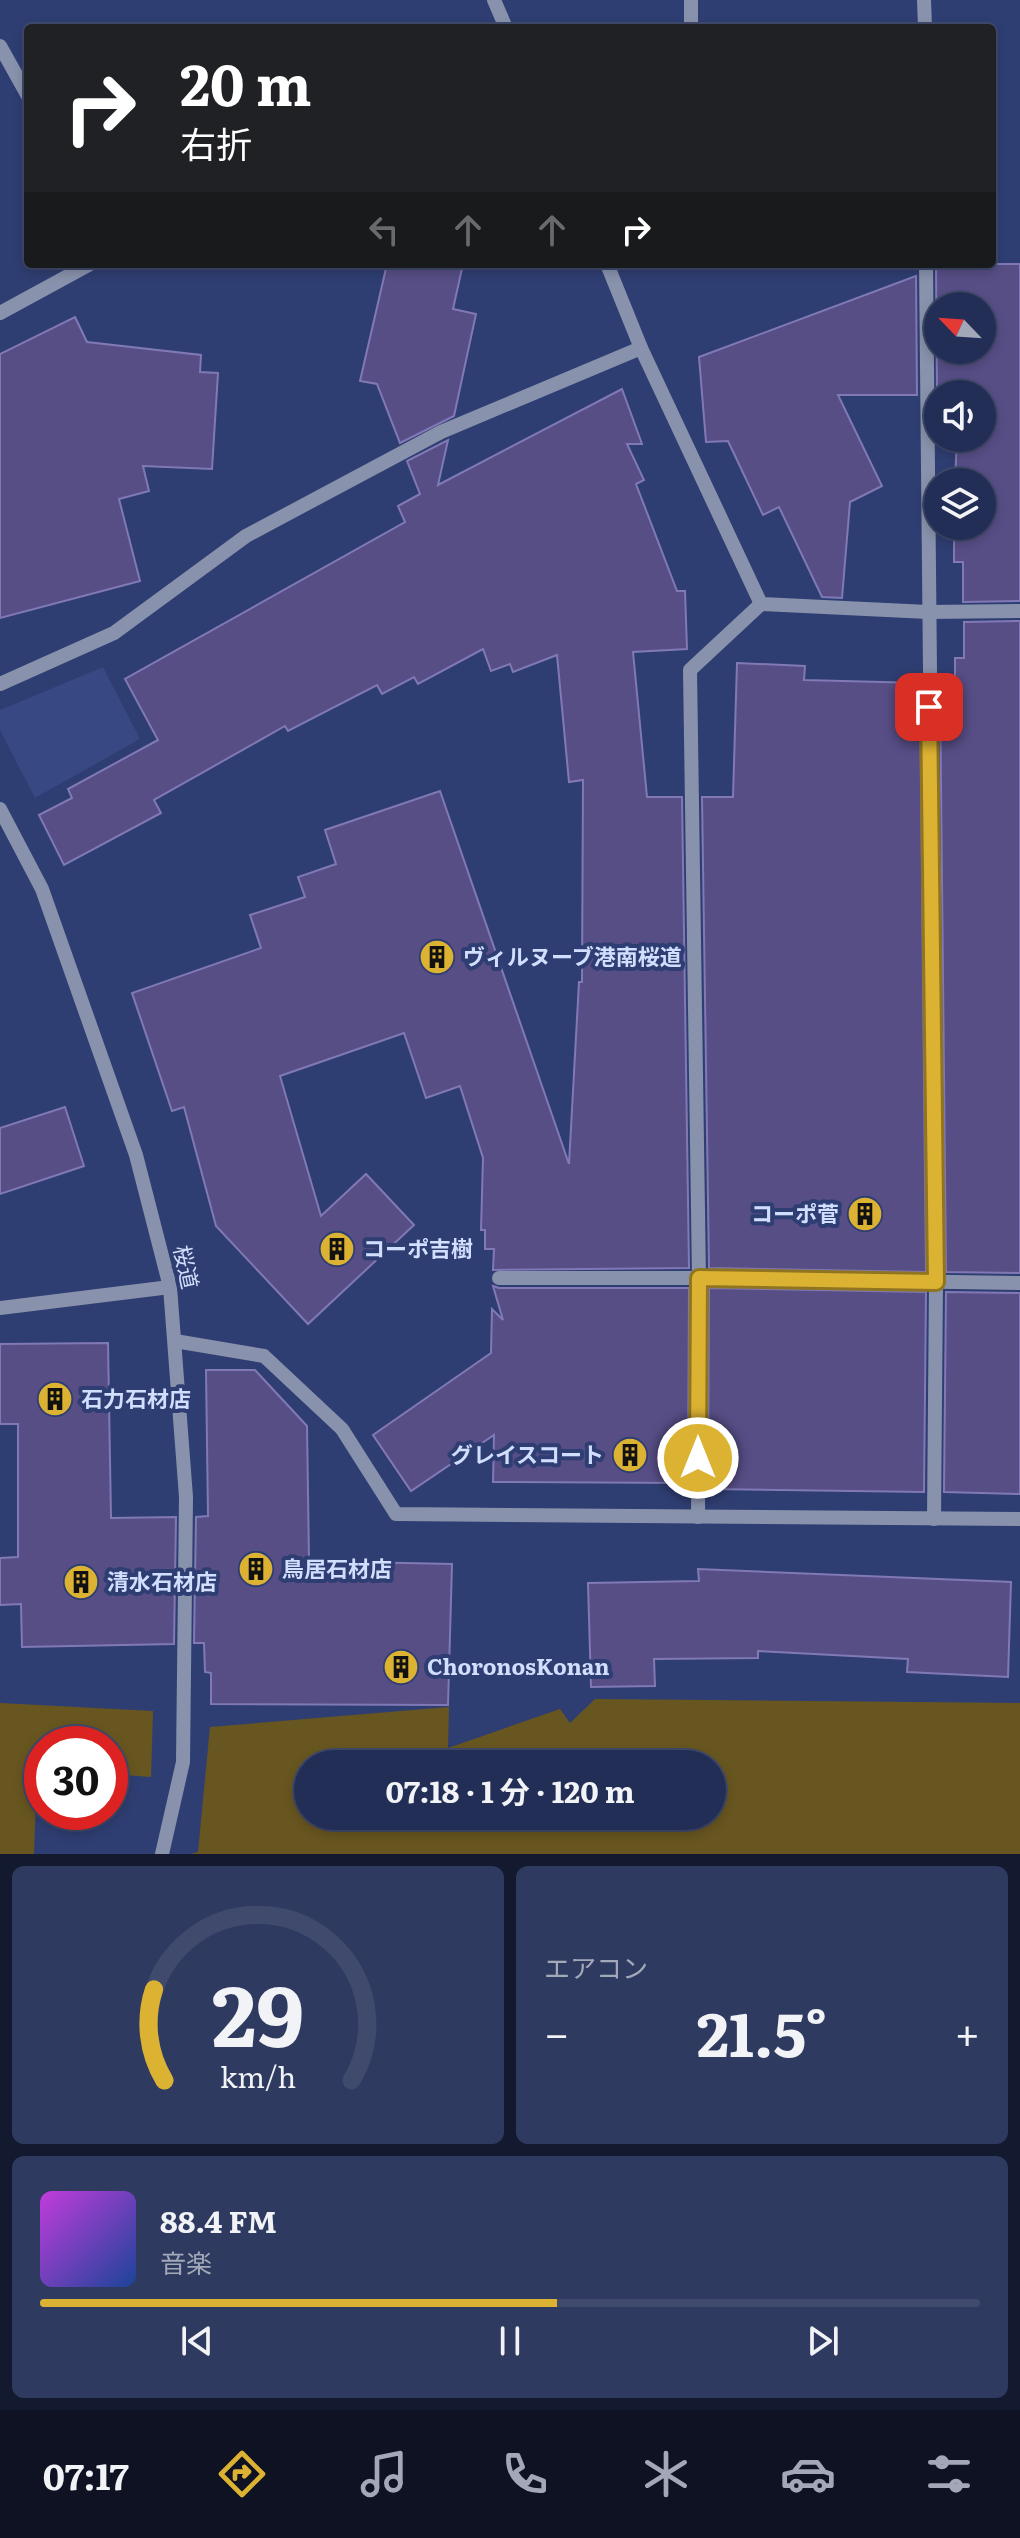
<!DOCTYPE html>
<html lang="ja">
<meta charset="utf-8">
<style>
body{margin:0;font-family:Literata,"Noto Sans JP",serif;background:#2f3a60;color:#f1f3f6;height:100vh;display:flex;flex-direction:column;font-size:30px;white-space:nowrap}
*{box-sizing:border-box;margin:0}
p{font-size:26px;color:#a3a8b9}
.icon{flex:none;width:44px;height:44px;fill:none;stroke:currentColor;stroke-width:2;stroke-linecap:round;stroke-linejoin:round}
.map{position:relative;height:1854px;overflow:hidden}
.sheet{display:flex;flex-direction:column;gap:12px;padding:12px;background:#13192f;flex:1}
.sheet>*{flex:none}
.banner{position:absolute;left:24px;top:24px;width:972px;height:244px;border-radius:8px;box-shadow:0 4px 12px #0003,0 0 0 2px #404a6c;background:#202124;color:#fff;overflow:hidden}
.needle{width:52px;rotate:295deg}
.fabs{position:absolute;left:924px;top:292px;display:grid;gap:16px}
.fabs a{display:grid;place-items:center;width:72px;height:72px;border-radius:50%;background:#232e56;box-shadow:0 4px 12px #0003,0 0 0 2px #404a6c;font-size:40px}
.speed{position:absolute;left:24px;top:1726px;display:flex;gap:16px;font-size:40px;font-weight:700;text-align:center}
.speed>*{display:grid;place-content:center;width:104px;height:104px;border-radius:50%;background:#232e56;box-shadow:0 4px 12px #0003,0 0 0 2px #404a6c;line-height:1}
.speed .limit{border:12px solid #d22;background:#fff;color:#111}
.pin{position:absolute;display:grid;place-items:center;width:68px;height:68px;color:#fff;margin:-34px;border-radius:16px;box-shadow:0 4px 12px #0006}
.me{position:absolute;width:88px;margin:-44px;rotate:0deg;stroke-linejoin:round;filter:drop-shadow(0 0 6px #0008)}
.turn{display:flex;align-items:center;gap:28px;height:168px;padding:0 24px;font-size:36px}
.turn .icon{width:104px;height:104px;stroke-width:2.5}
.turn b{display:block;font-size:56px;line-height:68px}
.lanes{display:flex;align-items:center;height:76px;padding:0 24px;background:#0003;justify-content:center;gap:40px;direction:ltr}
.lanes .off{opacity:.35}
.big{font-size:60px;font-weight:700;line-height:1.1}
.sheet .widget{flex:1;display:flex;flex-direction:column;justify-content:center;gap:12px;min-width:0;padding:0 28px;border-radius:12px;background:#2f3a60}
.sheet .dial{align-items:center;gap:0}
.dial svg{height:208px;overflow:visible;fill:none;stroke:#404a6c;stroke-width:7;stroke-linecap:round;text-anchor:middle}
.dial text{fill:#f1f3f6;stroke:none}
.song{display:flex;align-items:center;gap:24px}
.cover{width:96px;height:96px;border-radius:12px;background:linear-gradient(135deg,hsl(290 70% 55%),hsl(220 70% 35%))}
.played{height:8px;border-radius:4px;background:linear-gradient(90deg,#dcb233 55%,#404a6c 55%)}
.keys{display:flex;justify-content:space-around;direction:ltr}
.heat{display:flex;justify-content:space-between;align-items:center;font-size:44px;direction:ltr}
.sheet .tiles{flex:1;display:grid;gap:12px;grid-template-columns:1fr 1fr}
.widget:last-child{grid-column:span 2}
.trip{position:absolute;left:294px;top:1750px;width:432px;height:80px;border-radius:40px;background:#232e56;box-shadow:0 4px 12px #0003,0 0 0 2px #404a6c;font-weight:700;line-height:80px;text-align:center}
.menu{display:flex;height:128px;justify-content:space-around;align-items:center;background:#0e1222;color:#a3a8b9}
.menu .icon{width:56px;height:56px}
.menu .active{color:#dcb233}
.menu b{font-size:36px;color:#f1f3f6}
.map>svg:first-child{display:block}
.built{fill:#374882}
.green{fill:#685620;fill-rule:evenodd}
.building{fill:#574e86;stroke:#8179b5;stroke-width:2;fill-rule:evenodd}
.lines{fill:none;stroke-linecap:round;stroke-linejoin:round}
.minor{stroke:#8892ac;stroke-width:14}
.route-casing{stroke:#8f7421;stroke-width:20}
.route{stroke:#dcb233;stroke-width:14}
.labels{text-anchor:middle;stroke-width:8;stroke-linejoin:round;paint-order:stroke}
.poi-label{font-size:22px;font-weight:bold;fill:#d2defd;stroke:#2f3e72;text-anchor:start}
.street-label{font-size:22px;fill:#d2defd;stroke:#2f3e72}
</style>
<div class="map">
<svg width="1020" height="1854" viewBox="0 0 1020 1854">
<rect width="100%" height="100%" fill="#2f3e72"/>
<!-- built -->
<polygon class="built" points="103,667 140,739 35,798 0,730 0,710"/>
<!-- green -->
<g class="green">
<path d="M 595,1699 L 1020,1703 L 1020,1854 L 190,1854 L 198,1852 L 210,1727 L 449,1707 L 448,1748 L 560,1709 L 570,1723 ZM 308,1764 L 712,1764 L 712,1816 L 308,1816 Z"/>
<polygon points="0,1703 153,1711 151,1777 110,1774 110,1744 42,1744 42,1768 37,1769 34,1854 0,1854"/>
</g>
<!-- building -->
<g class="building">
<polygon points="387,264 463,264 453,309 476,314 454,416 400,443 377,384 360,381"/>
<path d="M 948,264 L 1020,264 L 1020,601 L 963,602 L 963,562 L 954,562 L 954,526 L 982,526 L 982,482 L 955,482 L 957,438 L 982,438 L 982,394 L 937,395 L 936,268 ZM 938,306 L 982,306 L 982,350 L 938,350 Z"/>
<polygon points="916,276 917,395 838,395 882,486 850,502 842,598 822,597 779,507 763,515 728,441 706,442 699,357"/>
<polygon points="75,317 87,342 201,355 200,372 218,373 212,469 143,466 149,491 119,499 140,581 0,618 0,354"/>
<polygon points="622,389 642,444 627,444 644,480 636,484 677,591 685,591 687,649 633,652 647,797 682,797 689,1268 493,1270 494,1249 485,1249 485,1230 481,1230 483,1158 460,1086 426,1098 404,1033 280,1076 321,1216 366,1174 414,1225 308,1324 216,1226 184,1107 172,1111 132,993 261,948 250,915 305,897 298,877 336,864 325,830 440,791 569,1164 579,982 582,982 583,780 569,782 557,655 513,672 510,664 491,671 483,649 418,684 414,677 382,694 377,685 288,731 285,726 154,800 161,813 64,865 39,815 72,798 68,789 158,740 125,679 405,522 398,506 420,494 407,461 448,440 438,485"/>
<polygon points="1020,621 1020,1273 946,1272 940,684 955,684 955,658 964,658 964,622"/>
<polygon points="737,663 805,666 804,680 920,683 926,1272 709,1268 702,797 733,797"/>
<polygon points="65,1107 84,1166 0,1194 0,1128"/>
<polygon points="493,1286 499,1288 689,1288 688,1483 493,1482 494,1435 411,1491 373,1435 491,1353 492,1309 503,1320"/>
<polygon points="709,1288 926,1292 924,1492 708,1489"/>
<polygon points="946,1292 1020,1293 1020,1494 944,1492"/>
<polygon points="108,1343 111,1518 176,1517 174,1644 22,1647 21,1604 0,1605 0,1558 18,1557 18,1424 0,1424 0,1344"/>
<polygon points="206,1370 255,1370 307,1426 309,1561 452,1564 448,1705 211,1704 211,1673 205,1672 204,1643 194,1643 196,1517 208,1516"/>
<polygon points="698,1569 1011,1582 1008,1677 907,1672 908,1659 758,1651 758,1658 654,1659 655,1686 591,1687 588,1583 699,1581"/>
</g>
<g class="lines">
<!-- minor -->
<g class="minor">
<polyline points="494,0 506,28"/>
<polyline points="924,0 925,28"/>
<polyline points="691,28 691,0"/>
<polyline points="0,46 28,96"/>
<polyline points="607,264 641,348 761,604 928,612 1020,611"/>
<polyline points="926,264 936,1282 934,1519"/>
<polyline points="0,313 90,264"/>
<polyline points="0,684 114,633 246,536 441,432 641,348"/>
<polyline points="0,809 42,889 136,1155 170,1287 186,1497 183,1762 162,1854"/>
<polyline points="499,1278 699,1278 1020,1283"/>
<polyline points="0,1308 170,1287"/>
<polyline points="175,1341 264,1356 342,1429 396,1514 1020,1519"/>
<polyline points="698,1517 699,1278 690,670 761,604"/>
</g>
</g>
<g class="lines">
<defs>
<polyline id="route" points="698,1458 699,1278 936,1282 929,707"/>
</defs>
<!-- route casing -->
<use href="#route" class="route-casing"/>
<!-- route -->
<use href="#route" class="route"/>
</g>
<!-- icons -->
<defs>
<symbol id="building-disc" viewBox="-11 -11 22 22"><circle r="9.5" fill="#dcb233" stroke="#2f3e72"/><path d="M-4-6H4V6H1V3H-1V6H-4ZM-2.5-4.3h1.7v1.8h-1.7ZM.8-4.3h1.7v1.8H.8ZM-2.5-1h1.7V.8h-1.7ZM.8-1h1.7V.8H.8Z" fill="#111"/></symbol>
</defs>
<g fill-rule="evenodd">
<use href="#building-disc" x="417" y="937" width="40" height="40"/>
<use href="#building-disc" x="845" y="1194" width="40" height="40"/>
<use href="#building-disc" x="317" y="1229" width="40" height="40"/>
<use href="#building-disc" x="35" y="1379" width="40" height="40"/>
<use href="#building-disc" x="610" y="1435" width="40" height="40"/>
<use href="#building-disc" x="236" y="1549" width="40" height="40"/>
<use href="#building-disc" x="61" y="1562" width="40" height="40"/>
<use href="#building-disc" x="381" y="1647" width="40" height="40"/>
</g>
<g class="labels">
<!-- poi labels -->
<g class="poi-label">
<text x="463" y="965">ヴィルヌーブ港南桜道</text>
<text x="839" y="1222" text-anchor="end">コーポ菅</text>
<text x="363" y="1257">コーポ吉樹</text>
<text x="81" y="1407">石力石材店</text>
<text x="604" y="1463" text-anchor="end">グレイスコート</text>
<text x="282" y="1577">鳥居石材店</text>
<text x="107" y="1590">清水石材店</text>
<text x="427" y="1675">ChoronosKonan</text>
</g>
<!-- street labels -->
<g class="street-label">
<text transform="translate(186 1267) rotate(78)" y="8">桜道</text>
</g>
</g>
</svg>
<div class="fabs">
<a><svg class="needle" viewBox="-14 -14 28 28"><path d="M0-13l5 13h-10z" fill="#e53935"/><path d="M0 13l5-13h-10z" fill="#a3a8b9"/></svg></a>
<a><svg class="icon" aria-label="sound" viewBox="0 0 24 24"><path d="M4 9h4l5-4v14l-5-4H4zM17 9q2 3 0 6"/></svg></a>
<a><svg class="icon" aria-label="layers" viewBox="0 0 24 24"><path d="M12 4l9 5-9 5-9-5zM3 14l9 5 9-5"/></svg></a>
</div>
<div class="speed"><div class="limit">30</div></div>
<div class="pin" style="left:929px;top:707px;background:#d93025"><svg class="icon" aria-label="arrive" viewBox="0 0 24 24"><path d="M6 21V4h12l-3 4 3 4H6"/></svg></div>
<svg class="me" style="left:698px;top:1458px" viewBox="-20 -20 40 40"><circle r="17" fill="#dcb233" stroke="#fff" stroke-width="3"/><path d="M0-11L8 9 0 5-8 9z" fill="#fff"/></svg>
<div class="trip">07:18 · 1 分 · 120 m</div>
<div class="banner">
<div class="turn"><svg class="icon" aria-label="right" viewBox="0 0 24 24"><path d="M7 20v-9h11M14 6l5 5-5 5"/></svg><div><b>20 m</b>右折</div></div>
<div class="lanes"><svg class="icon off" aria-label="left" viewBox="0 0 24 24"><path d="M17 20v-9H6M10 6l-5 5 5 5"/></svg><svg class="icon off" aria-label="ahead" viewBox="0 0 24 24"><path d="M12 20V5M6 11l6-6 6 6"/></svg><svg class="icon off" aria-label="ahead" viewBox="0 0 24 24"><path d="M12 20V5M6 11l6-6 6 6"/></svg><svg class="icon" aria-label="right" viewBox="0 0 24 24"><path d="M7 20v-9h11M14 6l5 5-5 5"/></svg></div>
</div>
</div>
<section class="sheet">
<div class="tiles">
<div class="widget dial"><svg viewBox="0 0 100 80">
<path d="M14 69A42 42 0 1 1 86 69"/>
<path d="M14 69A42 42 0 0 1 10 34" stroke="#dcb233"/>
<text x="50" y="56" font-size="32" font-weight="700">29</text>
<text x="50" y="72" font-size="11">km/h</text>
</svg></div>
<div class="widget"><p>エアコン</p>
<div class="heat"><a>−</a><b class="big">21.5°</b><a>+</a></div>
</div>
<div class="widget">
<div class="song"><i class="cover"></i><div><b>88.4 FM</b><p>音楽</p></div></div>
<div class="played"></div>
<div class="keys"><svg class="icon" aria-label="previous" viewBox="0 0 24 24"><path d="M18 5L8 12l10 7zM5 5v14"/></svg><svg class="icon" aria-label="pause" viewBox="0 0 24 24"><path d="M8 5v14M16 5v14"/></svg><svg class="icon" aria-label="next" viewBox="0 0 24 24"><path d="M6 5l10 7-10 7zM19 5v14"/></svg></div>
</div>
</div>
</section>
<nav class="menu">
<b>07:17</b>
<svg class="icon active" aria-label="directions" viewBox="0 0 24 24"><path d="M12 3l9 9-9 9-9-9zM9 14v-3h6M13 9l2 2-2 2"/></svg>
<svg class="icon" aria-label="music" viewBox="0 0 24 24"><path d="M9 18V5l10-2v13"/><circle cx="6" cy="18" r="3"/><circle cx="16" cy="16" r="3"/></svg>
<svg class="icon" aria-label="phone" viewBox="0 0 24 24"><path d="M5 4h4l2 5-3 2q2 4 5 5l2-3 5 2v4C11 20 4 13 5 4z"/></svg>
<svg class="icon" aria-label="climate" viewBox="0 0 24 24"><path d="M12 3v18M4 7l16 10M4 17L20 7"/></svg>
<svg class="icon" aria-label="car" viewBox="0 0 24 24"><path d="M5 17H2v-5l4-1 3-4h7l3 4 3 1v5h-3M9 17h6M6 11h13"/><circle cx="7" cy="17" r="2"/><circle cx="17" cy="17" r="2"/></svg>
<svg class="icon" aria-label="filters" viewBox="0 0 24 24"><path d="M4 7h16M4 17h16"/><circle cx="9" cy="7" r="2"/><circle cx="15" cy="17" r="2"/></svg>
</nav>
